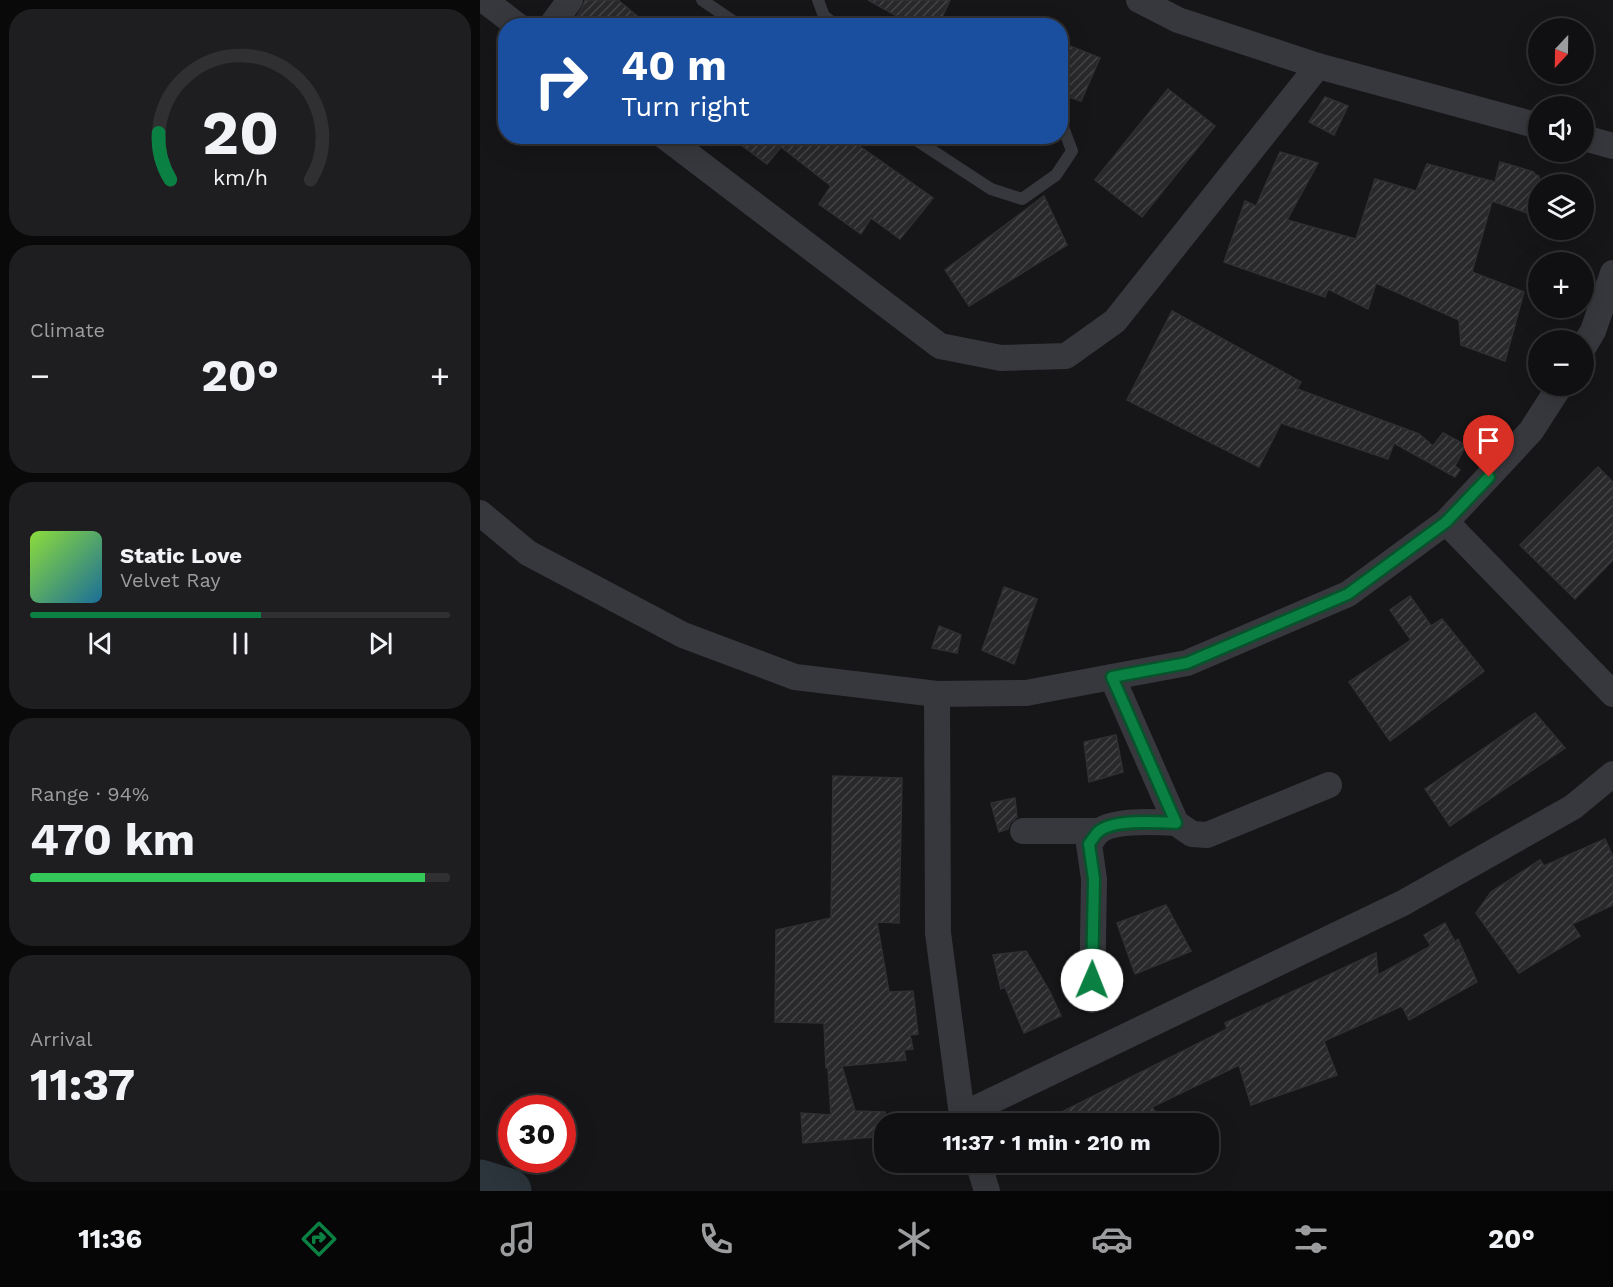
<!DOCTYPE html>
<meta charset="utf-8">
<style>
body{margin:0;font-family:"Work Sans",sans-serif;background:#1e1e20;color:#f1f3f6;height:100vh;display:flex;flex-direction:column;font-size:22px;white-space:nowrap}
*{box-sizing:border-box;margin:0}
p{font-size:20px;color:#9c9d9f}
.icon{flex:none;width:33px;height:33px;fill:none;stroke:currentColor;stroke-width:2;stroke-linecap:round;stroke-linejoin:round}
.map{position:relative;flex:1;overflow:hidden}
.sheet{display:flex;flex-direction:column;gap:9px;padding:9px;background:#09090a;width:480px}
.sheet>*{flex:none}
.hud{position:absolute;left:18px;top:18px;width:570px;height:126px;border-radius:24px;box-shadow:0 6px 24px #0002,0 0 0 2px #303032;background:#1a4fa0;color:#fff;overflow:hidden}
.needle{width:39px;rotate:202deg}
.tools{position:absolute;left:1048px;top:18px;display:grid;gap:12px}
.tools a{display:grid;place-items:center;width:66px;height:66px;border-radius:50%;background:#101012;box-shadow:0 6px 24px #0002,0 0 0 2px #303032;font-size:30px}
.speed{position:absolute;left:18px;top:1095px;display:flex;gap:12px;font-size:30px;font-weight:700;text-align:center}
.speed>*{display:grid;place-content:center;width:78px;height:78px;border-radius:50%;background:#101012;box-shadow:0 6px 24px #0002,0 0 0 2px #303032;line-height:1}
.speed .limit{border:9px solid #d22;background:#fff;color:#111}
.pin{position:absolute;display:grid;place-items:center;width:51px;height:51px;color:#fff;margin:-62px -26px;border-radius:50% 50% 50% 0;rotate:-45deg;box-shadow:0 0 6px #0007}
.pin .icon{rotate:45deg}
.me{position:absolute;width:66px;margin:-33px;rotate:1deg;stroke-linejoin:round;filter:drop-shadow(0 0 4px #0008)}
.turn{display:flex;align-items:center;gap:21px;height:126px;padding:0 24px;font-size:27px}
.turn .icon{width:78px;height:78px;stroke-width:2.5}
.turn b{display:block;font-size:42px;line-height:51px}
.big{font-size:45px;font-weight:700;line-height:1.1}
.sheet .widget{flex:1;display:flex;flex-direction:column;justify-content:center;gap:9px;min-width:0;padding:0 21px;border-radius:24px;background:#1e1e20}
.sheet .dial{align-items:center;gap:0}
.dial svg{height:156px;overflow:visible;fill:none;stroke:#303032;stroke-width:7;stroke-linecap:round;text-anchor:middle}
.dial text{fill:#f1f3f6;stroke:none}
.song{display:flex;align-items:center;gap:18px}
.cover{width:72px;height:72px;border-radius:9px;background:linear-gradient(135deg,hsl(90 70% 55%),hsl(200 70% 35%))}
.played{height:6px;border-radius:3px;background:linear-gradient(90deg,#0b8043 55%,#303032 55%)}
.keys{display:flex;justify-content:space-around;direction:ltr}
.heat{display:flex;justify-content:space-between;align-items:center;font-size:33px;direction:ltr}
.charge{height:9px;border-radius:4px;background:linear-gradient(90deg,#34c759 94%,#303032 0)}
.trip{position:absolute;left:394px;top:1113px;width:345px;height:60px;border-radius:24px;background:#101012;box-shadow:0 6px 24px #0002,0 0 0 2px #303032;font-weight:700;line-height:60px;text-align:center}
.tabs{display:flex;height:96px;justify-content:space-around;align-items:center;background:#060607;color:#9c9d9f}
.tabs .icon{width:42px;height:42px}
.tabs .on{color:#0b8043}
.tabs b{font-size:27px;color:#f1f3f6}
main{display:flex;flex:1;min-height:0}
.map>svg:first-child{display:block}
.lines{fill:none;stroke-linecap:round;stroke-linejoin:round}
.river{stroke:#2c353c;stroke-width:45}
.building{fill:url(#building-hatch);stroke:#303034;stroke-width:1.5}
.service{stroke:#37383d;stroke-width:12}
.minor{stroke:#37383d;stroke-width:26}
.route-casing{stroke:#07532c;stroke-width:15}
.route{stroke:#0b8043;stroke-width:10}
</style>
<main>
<section class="sheet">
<div class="widget dial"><svg viewBox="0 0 100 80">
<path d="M14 69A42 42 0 1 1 86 69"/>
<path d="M14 69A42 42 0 0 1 8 45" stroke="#0b8043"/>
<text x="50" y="56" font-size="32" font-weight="700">20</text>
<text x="50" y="72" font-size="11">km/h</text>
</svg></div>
<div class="widget"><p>Climate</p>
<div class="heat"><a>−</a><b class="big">20°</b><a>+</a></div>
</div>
<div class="widget">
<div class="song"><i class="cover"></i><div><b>Static Love</b><p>Velvet Ray</p></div></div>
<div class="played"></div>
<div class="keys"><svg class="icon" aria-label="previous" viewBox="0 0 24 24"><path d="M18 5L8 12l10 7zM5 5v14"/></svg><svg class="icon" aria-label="pause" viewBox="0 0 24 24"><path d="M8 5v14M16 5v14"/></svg><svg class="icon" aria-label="next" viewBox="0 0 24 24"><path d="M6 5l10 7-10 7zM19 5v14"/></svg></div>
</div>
<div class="widget"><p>Range · 94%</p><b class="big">470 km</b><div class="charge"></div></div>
<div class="widget"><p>Arrival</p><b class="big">11:37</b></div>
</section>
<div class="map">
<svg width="1133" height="1191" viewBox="0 0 1133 1191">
<defs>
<pattern id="building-hatch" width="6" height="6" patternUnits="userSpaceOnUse" patternTransform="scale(1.5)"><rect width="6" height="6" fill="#29292c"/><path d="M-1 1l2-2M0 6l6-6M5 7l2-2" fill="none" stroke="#454548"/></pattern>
</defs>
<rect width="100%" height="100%" fill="#161618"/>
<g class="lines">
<!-- river -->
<polyline class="river" points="0,1182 29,1191"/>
</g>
<!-- building -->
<g class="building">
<polygon points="105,0 138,0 169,26 104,26 95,19 102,8"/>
<polygon points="388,0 470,0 458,26 435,26"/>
<polygon points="580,42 620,58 601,101 580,94"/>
<polygon points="688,89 735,126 662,217 615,180"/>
<polygon points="845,97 868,106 854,135 829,122"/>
<polygon points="249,136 365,136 453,198 420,239 391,218 381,234 339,204 351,186 301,147 287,164"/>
<polygon points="800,152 838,163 807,220 876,239 895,179 936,191 947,164 1015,182 1020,162 1054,172 1054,174 1059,176 1059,217 1012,201 992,272 1044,292 1025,361 981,345 979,320 896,283 888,309 848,289 845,297 744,262 765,201 776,206"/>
<polygon points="564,196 587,245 489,306 465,270"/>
<polygon points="692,311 821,382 817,389 939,434 953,446 963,433 986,445 975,466 980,470 975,477 914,443 908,459 801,423 779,467 647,400"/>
<polygon points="1118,467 1133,482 1133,560 1095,599 1040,545"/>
<polygon points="524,587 557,599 534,664 502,650"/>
<polygon points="930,596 951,626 962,619 1004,671 910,741 869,682 931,640 910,610"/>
<polygon points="459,626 481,635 477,653 452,648"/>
<polygon points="1055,713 1085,748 970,826 945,789"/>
<polygon points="636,735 643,772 609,782 604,742"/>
<polygon points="353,776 422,778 419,923 397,922 409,992 433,991 438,1034 430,1035 433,1049 424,1050 426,1060 362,1066 375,1111 405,1112 405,1136 323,1143 321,1113 351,1115 348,1068 346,1068 344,1023 295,1022 296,930 351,918"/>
<polygon points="535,798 537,817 530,823 528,829 519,832 511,803"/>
<polygon points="1125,839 1133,857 1133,905 1092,924 1100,936 1039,973 996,913 1011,892 1060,860 1064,866"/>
<polygon points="686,905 711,951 655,974 637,923"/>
<polygon points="965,923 975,942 978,939 997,982 929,1020 922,1006 844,1041 857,1075 771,1105 759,1065 672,1107 683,1124 558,1124 747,1029 745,1023 896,953 898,975 951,946 944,935"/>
<polygon points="546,951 570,992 581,1016 544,1033 525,987 521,989 513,955"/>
</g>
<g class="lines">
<!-- service -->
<g class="service">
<polyline points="222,0 260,26"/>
<polyline points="338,0 344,16 357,26"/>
<polyline points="430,136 511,189 542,199 576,175 592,151 583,127 580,125"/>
</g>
<!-- minor -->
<g class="minor">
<polyline points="4,0 38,26"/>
<polyline points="659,0 698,20 838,66 1059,126"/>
<polyline points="71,26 90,0"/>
<polyline points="184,136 460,346 521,358 586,356 635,321 838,66"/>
<polyline points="1104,138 1133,146"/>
<polyline points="1104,346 1113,331 1133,273"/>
<polyline points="0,513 48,553 203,635 315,677 457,694 546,693 707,663 868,594 966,522 1051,431 1080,386"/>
<polyline points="966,522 1133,694"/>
<polyline points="632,677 696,823 712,834 727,835 849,785"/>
<polyline points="457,694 458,933 482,1115 485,1124"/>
<polyline points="543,831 619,831"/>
<path d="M 612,1000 L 614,879 L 609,844 C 612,840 615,835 618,832 C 633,819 677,822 696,823"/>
<polyline points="482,1115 923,903 1093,807 1133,774"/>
<polyline points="498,1162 507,1191"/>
</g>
</g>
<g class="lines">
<defs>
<path id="route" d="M 612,980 L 614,879 L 609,844 C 612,840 615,835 618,832 C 633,819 677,822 696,823 L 632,677 L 707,663 L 868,594 L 966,522 L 1009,477"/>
</defs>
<!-- route casing -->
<use href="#route" class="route-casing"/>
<!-- route -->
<use href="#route" class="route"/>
</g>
</svg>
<div class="tools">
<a><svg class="needle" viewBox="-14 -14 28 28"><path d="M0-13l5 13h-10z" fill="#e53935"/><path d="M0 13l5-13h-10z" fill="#9c9d9f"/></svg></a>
<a><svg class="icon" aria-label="sound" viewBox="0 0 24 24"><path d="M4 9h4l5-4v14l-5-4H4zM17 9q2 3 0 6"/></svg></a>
<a><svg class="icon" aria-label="layers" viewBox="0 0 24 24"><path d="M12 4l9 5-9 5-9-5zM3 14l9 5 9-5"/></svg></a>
<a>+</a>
<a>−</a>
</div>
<div class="speed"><div class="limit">30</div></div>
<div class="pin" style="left:1009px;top:477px;background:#d93025"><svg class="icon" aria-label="arrive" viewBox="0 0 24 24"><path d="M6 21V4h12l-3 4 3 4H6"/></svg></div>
<svg class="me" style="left:612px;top:980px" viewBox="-20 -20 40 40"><circle r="19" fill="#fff"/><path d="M0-13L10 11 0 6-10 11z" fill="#0b8043"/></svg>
<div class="trip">11:37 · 1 min · 210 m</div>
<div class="hud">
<div class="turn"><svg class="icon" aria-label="right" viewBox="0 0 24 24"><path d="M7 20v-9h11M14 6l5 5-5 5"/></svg><div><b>40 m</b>Turn right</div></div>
</div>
</div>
</main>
<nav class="tabs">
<b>11:36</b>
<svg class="icon on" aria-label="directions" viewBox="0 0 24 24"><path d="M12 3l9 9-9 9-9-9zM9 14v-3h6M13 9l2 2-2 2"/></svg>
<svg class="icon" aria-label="music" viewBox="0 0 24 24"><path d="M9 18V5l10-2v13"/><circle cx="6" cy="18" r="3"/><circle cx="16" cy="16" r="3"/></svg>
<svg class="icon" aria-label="phone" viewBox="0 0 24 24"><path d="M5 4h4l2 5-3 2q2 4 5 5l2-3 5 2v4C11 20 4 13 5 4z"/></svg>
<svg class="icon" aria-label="climate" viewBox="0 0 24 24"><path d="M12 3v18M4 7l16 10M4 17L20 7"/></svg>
<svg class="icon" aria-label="car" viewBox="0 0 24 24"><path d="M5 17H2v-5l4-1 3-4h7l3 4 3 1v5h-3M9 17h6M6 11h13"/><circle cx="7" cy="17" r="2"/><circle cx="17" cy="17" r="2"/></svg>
<svg class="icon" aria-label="filters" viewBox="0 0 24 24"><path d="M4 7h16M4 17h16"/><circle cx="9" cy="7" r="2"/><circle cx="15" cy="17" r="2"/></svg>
<b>20°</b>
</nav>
